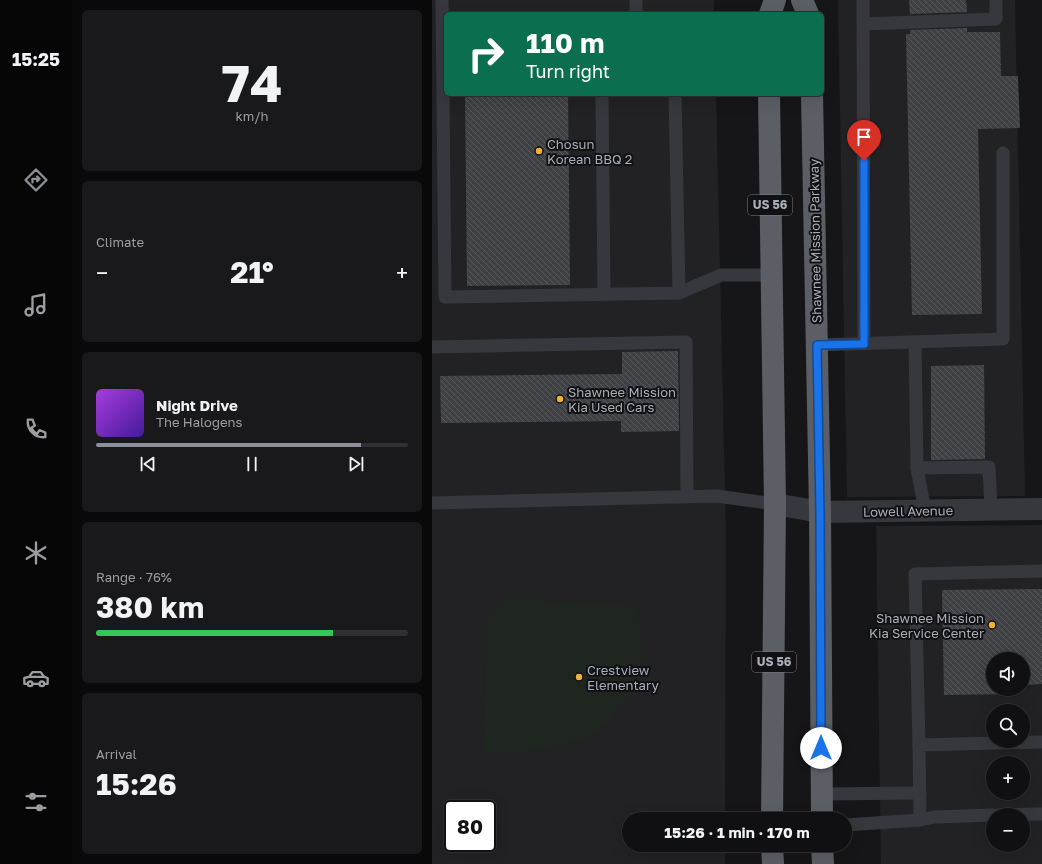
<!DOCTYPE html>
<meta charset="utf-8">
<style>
body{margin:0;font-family:"Golos Text",sans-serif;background:#19191b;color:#f1f3f6;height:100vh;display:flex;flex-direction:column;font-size:15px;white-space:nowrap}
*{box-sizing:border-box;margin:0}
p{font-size:13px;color:#9c9d9f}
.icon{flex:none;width:22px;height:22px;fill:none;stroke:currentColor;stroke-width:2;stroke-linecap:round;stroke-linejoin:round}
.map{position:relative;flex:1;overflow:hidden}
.drawer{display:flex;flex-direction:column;gap:10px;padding:10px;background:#09090a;width:360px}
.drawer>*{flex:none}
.hud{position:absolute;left:12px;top:12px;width:380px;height:84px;border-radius:6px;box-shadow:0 4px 16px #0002,0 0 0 1px #303032;background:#0b6e4f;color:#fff;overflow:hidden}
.controls{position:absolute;left:554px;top:652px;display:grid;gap:8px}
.controls a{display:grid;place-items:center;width:44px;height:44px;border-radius:50%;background:#101012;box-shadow:0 4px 16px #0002,0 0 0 1px #303032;font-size:20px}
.speed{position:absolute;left:12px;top:800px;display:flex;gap:8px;font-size:20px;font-weight:700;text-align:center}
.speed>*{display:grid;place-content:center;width:52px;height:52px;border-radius:50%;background:#101012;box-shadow:0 4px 16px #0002,0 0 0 1px #303032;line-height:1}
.speed .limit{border:2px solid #111;border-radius:6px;background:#fff;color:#111}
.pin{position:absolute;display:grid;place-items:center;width:34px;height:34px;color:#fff;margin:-41px -17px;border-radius:50% 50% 50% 0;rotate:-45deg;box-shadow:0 0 4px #0007}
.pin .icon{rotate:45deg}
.me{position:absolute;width:44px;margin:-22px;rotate:0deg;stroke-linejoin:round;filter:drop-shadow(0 0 3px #0008)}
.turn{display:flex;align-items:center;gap:14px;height:84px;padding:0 16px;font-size:18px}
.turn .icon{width:52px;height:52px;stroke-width:2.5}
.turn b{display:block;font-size:28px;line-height:34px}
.big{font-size:30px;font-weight:700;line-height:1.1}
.drawer .tile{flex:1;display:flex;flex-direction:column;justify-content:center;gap:6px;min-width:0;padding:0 14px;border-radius:6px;background:#19191b}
.drawer .dial{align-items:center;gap:0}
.dial b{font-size:52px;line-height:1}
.song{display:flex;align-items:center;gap:12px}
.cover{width:48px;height:48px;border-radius:6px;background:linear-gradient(135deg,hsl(280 70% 55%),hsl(260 70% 35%))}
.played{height:4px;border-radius:2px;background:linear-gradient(90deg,#8c9099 85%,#303032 85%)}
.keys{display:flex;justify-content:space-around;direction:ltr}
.heat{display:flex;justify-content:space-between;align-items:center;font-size:22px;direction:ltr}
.charge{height:6px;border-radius:3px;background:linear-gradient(90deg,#34c759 76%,#303032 0)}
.trip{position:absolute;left:190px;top:812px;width:230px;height:40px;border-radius:20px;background:#101012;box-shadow:0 4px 16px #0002,0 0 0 1px #303032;font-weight:700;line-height:40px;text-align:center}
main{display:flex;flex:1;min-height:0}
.tabs{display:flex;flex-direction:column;width:72px;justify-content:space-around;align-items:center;background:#060607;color:#9c9d9f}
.tabs .icon{width:28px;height:28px}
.tabs .selected{color:#8c9099}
.tabs b{font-size:18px;color:#f1f3f6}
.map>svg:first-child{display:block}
.built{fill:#222225;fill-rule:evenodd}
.green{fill:#1e261f}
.building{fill:url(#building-back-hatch)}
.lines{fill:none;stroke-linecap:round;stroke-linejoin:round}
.service{stroke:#37383d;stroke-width:13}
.minor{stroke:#37383d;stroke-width:22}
.trunk{stroke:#5b5e65;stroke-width:22}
.route-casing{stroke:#114b97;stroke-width:10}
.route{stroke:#1a73e8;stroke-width:7}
.poi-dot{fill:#f2b134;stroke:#111113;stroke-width:1.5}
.labels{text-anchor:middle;stroke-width:4;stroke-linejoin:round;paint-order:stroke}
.shield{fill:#111113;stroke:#7b7e86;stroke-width:1}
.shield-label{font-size:12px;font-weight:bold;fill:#a8adb8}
.poi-label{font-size:13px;fill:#a8adb8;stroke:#111113;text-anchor:start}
.street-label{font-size:13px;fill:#a8adb8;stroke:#111113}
</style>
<main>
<nav class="tabs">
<b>15:25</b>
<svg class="icon selected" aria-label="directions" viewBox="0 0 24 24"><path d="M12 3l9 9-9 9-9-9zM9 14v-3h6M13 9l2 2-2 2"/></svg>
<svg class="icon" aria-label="music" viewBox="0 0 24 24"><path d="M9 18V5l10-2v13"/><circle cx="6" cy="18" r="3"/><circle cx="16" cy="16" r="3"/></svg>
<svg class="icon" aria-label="phone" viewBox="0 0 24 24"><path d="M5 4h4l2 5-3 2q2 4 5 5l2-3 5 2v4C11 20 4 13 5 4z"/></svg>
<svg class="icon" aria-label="climate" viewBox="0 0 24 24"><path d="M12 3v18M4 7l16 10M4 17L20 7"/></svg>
<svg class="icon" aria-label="car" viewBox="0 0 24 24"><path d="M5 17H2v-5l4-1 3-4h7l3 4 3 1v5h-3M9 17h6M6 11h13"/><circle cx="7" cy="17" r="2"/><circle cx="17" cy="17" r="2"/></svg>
<svg class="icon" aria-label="filters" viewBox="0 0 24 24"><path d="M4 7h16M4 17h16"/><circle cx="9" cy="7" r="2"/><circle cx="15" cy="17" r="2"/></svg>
</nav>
<section class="drawer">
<div class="tile dial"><b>74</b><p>km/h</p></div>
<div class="tile"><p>Climate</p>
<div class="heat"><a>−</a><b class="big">21°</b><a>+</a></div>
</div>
<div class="tile">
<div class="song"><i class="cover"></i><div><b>Night Drive</b><p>The Halogens</p></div></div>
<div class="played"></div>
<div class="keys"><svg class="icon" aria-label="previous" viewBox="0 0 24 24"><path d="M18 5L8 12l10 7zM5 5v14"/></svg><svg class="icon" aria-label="pause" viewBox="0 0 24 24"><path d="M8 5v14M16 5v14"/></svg><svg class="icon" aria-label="next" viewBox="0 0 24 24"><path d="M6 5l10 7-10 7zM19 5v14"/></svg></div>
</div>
<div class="tile"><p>Range · 76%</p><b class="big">380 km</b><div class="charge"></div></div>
<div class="tile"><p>Arrival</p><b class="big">15:26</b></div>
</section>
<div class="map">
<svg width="610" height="864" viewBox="0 0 610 864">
<defs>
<pattern id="building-back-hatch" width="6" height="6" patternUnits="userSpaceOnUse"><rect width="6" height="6" fill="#404145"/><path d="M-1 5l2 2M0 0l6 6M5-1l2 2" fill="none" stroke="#595a5e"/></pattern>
</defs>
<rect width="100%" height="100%" fill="#161618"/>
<!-- built -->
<g class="built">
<path d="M 0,0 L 282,0 L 282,14 L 14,14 L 14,94 L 284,94 L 294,537 L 293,819 L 197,819 L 197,845 L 293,845 L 293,864 L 0,864 ZM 21,809 L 55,809 L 55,843 L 21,843 Z"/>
<polygon points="406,0 583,0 593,496 415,497"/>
<path d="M 610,525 L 610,864 L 449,864 L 444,526 ZM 561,659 L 591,659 L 591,689 L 561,689 ZM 561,711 L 591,711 L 591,741 L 561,741 ZM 561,763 L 591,763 L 591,793 L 561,793 ZM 561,815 L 591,815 L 591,845 L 561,845 Z"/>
</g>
<!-- green -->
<polygon class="green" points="72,599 206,606 210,658 203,686 181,717 157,739 91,752 52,752 55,616"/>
<!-- building -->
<g class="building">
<polygon points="477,0 534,0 535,12 478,14"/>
<polygon points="535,28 535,32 568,32 569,76 586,76 588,128 546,129 550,314 480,315 474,34 478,34 478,30"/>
<polygon points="33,94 136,94 138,285 35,286"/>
<polygon points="246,351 247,431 189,432 189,421 9,423 8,376 190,374 190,352"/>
<polygon points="552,365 553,459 499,460 499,366"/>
<polygon points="610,589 610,684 591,685 591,659 561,659 561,689 585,689 585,694 512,695 510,590"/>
</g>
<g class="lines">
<!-- service -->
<g class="service">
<polyline points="10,0 13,297 247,293 289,275 339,275"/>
<polyline points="204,0 204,14"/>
<polyline points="431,0 432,344"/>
<polyline points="431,24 564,19 564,0"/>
<polyline points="170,94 172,294"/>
<polyline points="243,94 247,293"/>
<polyline points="483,342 485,468 493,511"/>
<polyline points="385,345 571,339 571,153"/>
<polyline points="0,347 254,342 255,496"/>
<polyline points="485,468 557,467 559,509"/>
<polyline points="0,503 284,496 343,504"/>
<polyline points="487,745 483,574 610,571"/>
<polyline points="389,794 488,793"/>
<polyline points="561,815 503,817 488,820 487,745 610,742"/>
<polyline points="566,815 610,814"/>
<polyline points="413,825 488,820"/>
</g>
<!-- minor -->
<polyline class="minor" points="343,504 388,512 610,509"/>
<!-- trunk -->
<g class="trunk">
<polyline points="370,0 376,14"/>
<polyline points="338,14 343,0"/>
<polyline points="337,94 343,504 340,819"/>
<polyline points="380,94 388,512 390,819"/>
<polyline points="340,845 341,864"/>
<polyline points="390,845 391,864"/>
</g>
</g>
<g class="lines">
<defs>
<polyline id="route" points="389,748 388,512 385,345 432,344 432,161"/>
</defs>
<!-- route casing -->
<use href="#route" class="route-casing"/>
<!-- route -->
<use href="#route" class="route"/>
</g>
<!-- markers -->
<g class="poi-dot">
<circle cx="107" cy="151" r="4"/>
<circle cx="128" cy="399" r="4"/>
<circle cx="560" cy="625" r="4"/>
<circle cx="147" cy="677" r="4"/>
</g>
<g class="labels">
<!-- shield labels -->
<g class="shield">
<rect x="316" y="195" width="44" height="20" rx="3"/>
<rect x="320" y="652" width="44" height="20" rx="3"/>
</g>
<g class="shield-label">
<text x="338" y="209">US 56</text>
<text x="342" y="666">US 56</text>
</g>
<!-- poi labels -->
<g class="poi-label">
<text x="115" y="149">Chosun<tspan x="115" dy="15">Korean BBQ 2</tspan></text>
<text x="136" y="397">Shawnee Mission<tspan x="136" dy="15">Kia Used Cars</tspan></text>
<text x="552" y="623" text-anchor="end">Shawnee Mission<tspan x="552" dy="15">Kia Service Center</tspan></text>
<text x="155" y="675">Crestview<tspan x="155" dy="15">Elementary</tspan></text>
</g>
<!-- street labels -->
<g class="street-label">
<text transform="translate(383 241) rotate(-91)" y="5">Shawnee Mission Parkway</text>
<text transform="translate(476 511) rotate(-1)" y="5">Lowell Avenue</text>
</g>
</g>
</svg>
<div class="controls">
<a><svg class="icon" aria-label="sound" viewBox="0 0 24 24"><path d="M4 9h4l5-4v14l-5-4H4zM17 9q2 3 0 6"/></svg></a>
<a><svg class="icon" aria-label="search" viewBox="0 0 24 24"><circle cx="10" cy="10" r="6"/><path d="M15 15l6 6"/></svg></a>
<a>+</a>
<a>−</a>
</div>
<div class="speed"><div class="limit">80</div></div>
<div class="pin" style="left:432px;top:161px;background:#d93025"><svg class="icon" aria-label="arrive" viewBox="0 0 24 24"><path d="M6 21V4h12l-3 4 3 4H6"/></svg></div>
<svg class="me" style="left:389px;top:748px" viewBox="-20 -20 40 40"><circle r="19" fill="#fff"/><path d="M0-13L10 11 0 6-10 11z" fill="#1a73e8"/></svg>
<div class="trip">15:26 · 1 min · 170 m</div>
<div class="hud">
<div class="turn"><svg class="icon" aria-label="right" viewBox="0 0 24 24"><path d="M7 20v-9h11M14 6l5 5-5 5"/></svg><div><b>110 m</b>Turn right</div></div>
</div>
</div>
</main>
